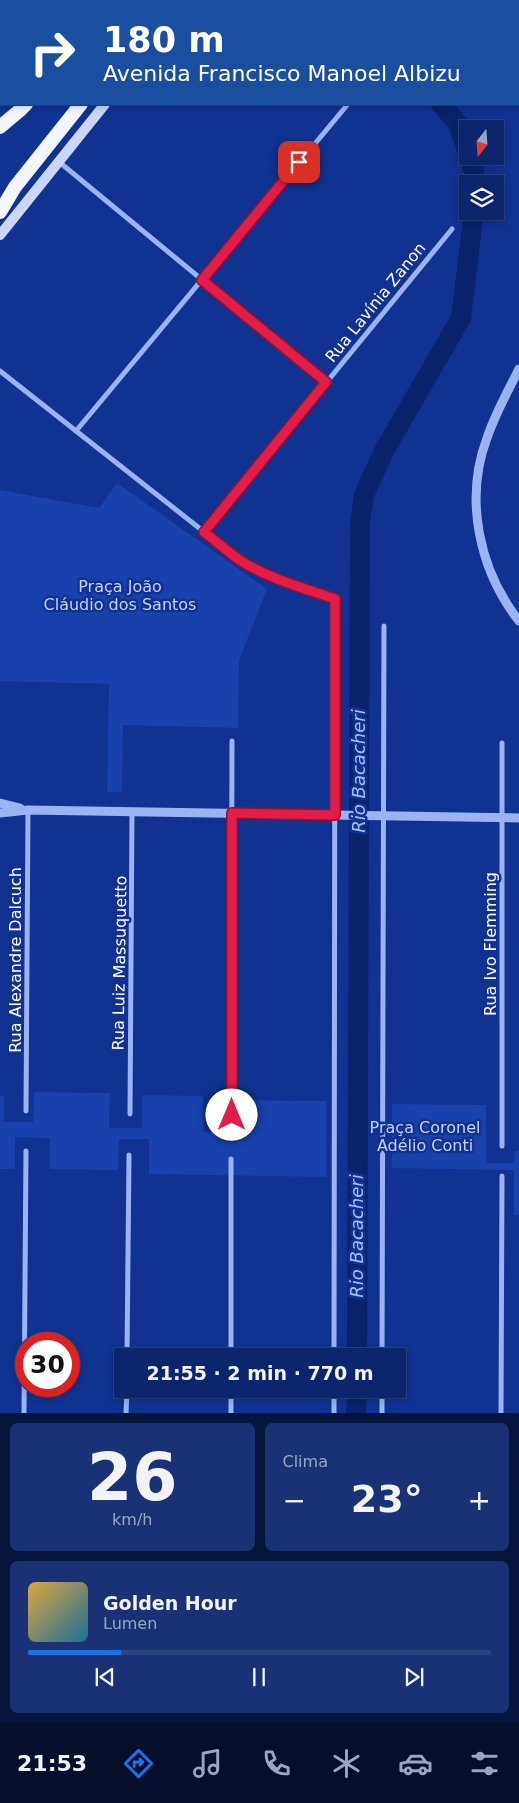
<!DOCTYPE html>
<html lang="pt">
<meta charset="utf-8">
<style>
body{margin:0;font-family:"DejaVu Sans",sans-serif;background:#1a3275;color:#f1f3f6;height:100vh;display:flex;flex-direction:column;font-size:19px;white-space:nowrap}
*{box-sizing:border-box;margin:0}
p{font-size:16px;color:#9aa5c2}
.icon{flex:none;width:28px;height:28px;fill:none;stroke:currentColor;stroke-width:2;stroke-linecap:round;stroke-linejoin:round}
.map{position:relative;height:1413px;overflow:hidden}
.side{display:flex;flex-direction:column;gap:10px;padding:10px;background:#07153c;flex:1}
.side>*{flex:none}
.top-card{position:absolute;left:0px;top:0px;width:520px;height:105px;box-shadow:0 2px 8px #0003,0 0 0 1px #2c4380;background:#1a4fa0;color:#fff;overflow:hidden}
.needle{width:32px;rotate:197deg}
.controls{position:absolute;left:459px;top:120px;display:grid;gap:10px}
.controls a{display:grid;place-items:center;width:45px;height:45px;border-radius:0px;background:#0c266d;box-shadow:0 2px 8px #0003,0 0 0 1px #2c4380;font-size:25px}
.speed{position:absolute;left:15px;top:1332px;display:flex;gap:10px;font-size:25px;font-weight:700;text-align:center}
.speed>*{display:grid;place-content:center;width:65px;height:65px;border-radius:50%;background:#0c266d;box-shadow:0 2px 8px #0003,0 0 0 1px #2c4380;line-height:1}
.speed .limit{border:8px solid #d22;background:#fff;color:#111}
.pin{position:absolute;display:grid;place-items:center;width:42px;height:42px;color:#fff;margin:-21px;border-radius:10px;box-shadow:0 2px 8px #0006}
.me{position:absolute;width:55px;margin:-28px;rotate:0deg;stroke-linejoin:round;filter:drop-shadow(0 0 4px #0008)}
.turn{display:flex;align-items:center;gap:18px;height:105px;padding:0 20px;font-size:22px}
.turn .icon{width:65px;height:65px;stroke-width:2.5}
.turn b{display:block;font-size:35px;line-height:42px}
.big{font-size:38px;font-weight:800;line-height:1.1}
.side .card{flex:1;display:flex;flex-direction:column;justify-content:center;gap:8px;min-width:0;padding:0 18px;border-radius:8px;background:#1a3275}
.side .dial{align-items:center;gap:0}
.dial b{font-size:65px;line-height:1}
.song{display:flex;align-items:center;gap:15px}
.cover{width:60px;height:60px;border-radius:8px;background:linear-gradient(135deg,hsl(40 70% 55%),hsl(200 70% 35%))}
.played{height:5px;border-radius:2px;background:linear-gradient(90deg,#1a73e8 20%,#2c4380 20%)}
.keys{display:flex;justify-content:space-around;direction:ltr}
.heat{display:flex;justify-content:space-between;align-items:center;font-size:28px;direction:ltr}
.side .tiles{flex:1;display:grid;gap:10px;grid-template-columns:1fr 1fr}
.card:last-child{grid-column:span 2}
.trip{position:absolute;left:114px;top:1348px;width:292px;height:50px;border-radius:0px;background:#0c266d;box-shadow:0 2px 8px #0003,0 0 0 1px #2c4380;font-weight:800;line-height:50px;text-align:center}
.dock{display:flex;height:80px;justify-content:space-around;align-items:center;background:#050f2c;color:#9aa5c2}
.dock .icon{width:35px;height:35px}
.dock .current{color:#1a73e8}
.dock b{font-size:22px;color:#f1f3f6}
.map>svg:first-child{display:block}
.green{fill:#1741ab}
.lines{fill:none;stroke-linecap:round;stroke-linejoin:round}
.river{stroke:#09236c;stroke-width:20}
.minor{stroke:#9ab4f3;stroke-width:5}
.tertiary{stroke:#9ab4f3;stroke-width:9}
.secondary{stroke:#c9d7fd;stroke-width:10}
.trunk{stroke:#f2f6ff;stroke-width:14}
.route-casing{stroke:#92132f;stroke-width:12}
.route{stroke:#e11d48;stroke-width:9}
.labels{text-anchor:middle;stroke-width:5;stroke-linejoin:round;paint-order:stroke}
.street-label{font-size:16px;fill:#fff;stroke:#103291}
.park-label{font-size:16px;fill:#c2d3fe;stroke:#103291}
.water-label{font-size:18px;font-style:italic;fill:#a6bffa;stroke:#103291}
</style>
<div class="map">
<svg width="519" height="1413" viewBox="0 0 519 1413">
<rect width="100%" height="100%" fill="#103291"/>
<!-- green -->
<g class="green">
<polygon points="117,483 267,589 239,660 238,728 123,725 122,792 107,792 109,684 0,681 0,490 99,508"/>
<polygon points="34,1092 110,1093 109,1128 142,1128 142,1095 203,1096 204,1132 241,1132 242,1100 326,1101 326,1177 149,1174 149,1139 119,1139 118,1170 50,1169 50,1138 15,1137 15,1169 0,1169 0,1096 4,1096 4,1122 33,1122"/>
<polygon points="392,1104 486,1105 486,1163 514,1163 515,1151 519,1151 519,1215 514,1215 514,1170 392,1168"/>
</g>
<g class="lines">
<!-- river -->
<g class="river">
<polyline points="361,0 362,1"/>
<polyline points="441,104 458,124 468,153"/>
<polyline points="469,156 475,175 475,184"/>
<polyline points="357,1356 360,522 364,495 384,451 461,318 474,211"/>
<polyline points="356,1413 357,1389"/>
</g>
<!-- minor -->
<g class="minor">
<polyline points="0,51 1,50"/>
<polyline points="58,161 326,382"/>
<polyline points="0,371 241,561 273,578 335,599 334,1356"/>
<polyline points="76,431 348,104"/>
<polyline points="204,532 452,229"/>
<polyline points="26,1111 28,810"/>
<polyline points="130,1114 132,812"/>
<polyline points="231,1115 232,741"/>
<polyline points="502,1146 502,743"/>
<polyline points="127,1356 129,1155"/>
<polyline points="231,1356 231,1159"/>
<polyline points="382,1356 384,626"/>
<polyline points="24,1413 26,1151"/>
<polyline points="126,1413 127,1389"/>
<polyline points="231,1413 231,1389"/>
<polyline points="334,1413 334,1389"/>
<polyline points="382,1413 382,1389"/>
<polyline points="501,1413 502,1176"/>
</g>
<!-- tertiary -->
<g class="tertiary">
<path d="M 519,369 C 508,391 495,414 487,438 C 464,499 479,570 519,621"/>
<polyline points="0,803 20,808"/>
<polyline points="0,813 28,810 519,818"/>
</g>
<!-- secondary -->
<g class="secondary">
<polyline points="80,1 81,0"/>
<polyline points="189,1 190,0"/>
<polyline points="0,99 1,98"/>
<polyline points="0,235 105,104"/>
</g>
<!-- trunk -->
<g class="trunk">
<polyline points="110,1 111,0"/>
<polyline points="162,1 163,0"/>
<polyline points="0,127 19,111 26,104"/>
<polyline points="0,212 15,187 81,104"/>
</g>
</g>
<g class="lines">
<defs>
<path id="route" d="M 232,1115 L 232,813 L 335,815 L 335,599 C 303,588 270,579 241,561 C 228,552 216,541 204,532 L 326,382 L 202,280 L 299,162"/>
</defs>
<!-- route casing -->
<use href="#route" class="route-casing"/>
<!-- route -->
<use href="#route" class="route"/>
</g>
<g class="labels">
<!-- street labels -->
<g class="street-label">
<text transform="translate(375 302) rotate(-51)" y="6">Rua Lavínia Zanon</text>
<text transform="translate(490 944) rotate(-90)" y="6">Rua Ivo Flemming</text>
<text transform="translate(15 960) rotate(-90)" y="6">Rua Alexandre Dalcuch</text>
<text transform="translate(119 963) rotate(-89)" y="6">Rua Luiz Massuquetto</text>
</g>
<!-- park labels -->
<g class="park-label">
<text x="120" y="592">Praça João<tspan x="120" dy="18">Cláudio dos Santos</tspan></text>
<text x="425" y="1133">Praça Coronel<tspan x="425" dy="18">Adélio Conti</tspan></text>
</g>
<!-- water labels -->
<g class="water-label">
<text transform="translate(359 771) rotate(-90)" y="6">Rio Bacacheri</text>
<text transform="translate(357 1236) rotate(-90)" y="6">Rio Bacacheri</text>
</g>
</g>
</svg>
<div class="controls">
<a><svg class="needle" viewBox="-14 -14 28 28"><path d="M0-13l5 13h-10z" fill="#e53935"/><path d="M0 13l5-13h-10z" fill="#9aa5c2"/></svg></a>
<a><svg class="icon" aria-label="layers" viewBox="0 0 24 24"><path d="M12 4l9 5-9 5-9-5zM3 14l9 5 9-5"/></svg></a>
</div>
<div class="speed"><div class="limit">30</div></div>
<div class="pin" style="left:299px;top:162px;background:#d93025"><svg class="icon" aria-label="arrive" viewBox="0 0 24 24"><path d="M6 21V4h12l-3 4 3 4H6"/></svg></div>
<svg class="me" style="left:232px;top:1115px" viewBox="-20 -20 40 40"><circle r="19" fill="#fff"/><path d="M0-13L10 11 0 6-10 11z" fill="#e11d48"/></svg>
<div class="trip">21:55 · 2 min · 770 m</div>
<div class="top-card">
<div class="turn"><svg class="icon" aria-label="right" viewBox="0 0 24 24"><path d="M7 20v-9h11M14 6l5 5-5 5"/></svg><div><b>180 m</b>Avenida Francisco Manoel Albizu</div></div>
</div>
</div>
<section class="side">
<div class="tiles">
<div class="card dial"><b>26</b><p>km/h</p></div>
<div class="card"><p>Clima</p>
<div class="heat"><a>−</a><b class="big">23°</b><a>+</a></div>
</div>
<div class="card">
<div class="song"><i class="cover"></i><div><b>Golden Hour</b><p>Lumen</p></div></div>
<div class="played"></div>
<div class="keys"><svg class="icon" aria-label="previous" viewBox="0 0 24 24"><path d="M18 5L8 12l10 7zM5 5v14"/></svg><svg class="icon" aria-label="pause" viewBox="0 0 24 24"><path d="M8 5v14M16 5v14"/></svg><svg class="icon" aria-label="next" viewBox="0 0 24 24"><path d="M6 5l10 7-10 7zM19 5v14"/></svg></div>
</div>
</div>
</section>
<nav class="dock">
<b>21:53</b>
<svg class="icon current" aria-label="directions" viewBox="0 0 24 24"><path d="M12 3l9 9-9 9-9-9zM9 14v-3h6M13 9l2 2-2 2"/></svg>
<svg class="icon" aria-label="music" viewBox="0 0 24 24"><path d="M9 18V5l10-2v13"/><circle cx="6" cy="18" r="3"/><circle cx="16" cy="16" r="3"/></svg>
<svg class="icon" aria-label="phone" viewBox="0 0 24 24"><path d="M5 4h4l2 5-3 2q2 4 5 5l2-3 5 2v4C11 20 4 13 5 4z"/></svg>
<svg class="icon" aria-label="climate" viewBox="0 0 24 24"><path d="M12 3v18M4 7l16 10M4 17L20 7"/></svg>
<svg class="icon" aria-label="car" viewBox="0 0 24 24"><path d="M5 17H2v-5l4-1 3-4h7l3 4 3 1v5h-3M9 17h6M6 11h13"/><circle cx="7" cy="17" r="2"/><circle cx="17" cy="17" r="2"/></svg>
<svg class="icon" aria-label="filters" viewBox="0 0 24 24"><path d="M4 7h16M4 17h16"/><circle cx="9" cy="7" r="2"/><circle cx="15" cy="17" r="2"/></svg>
</nav>
